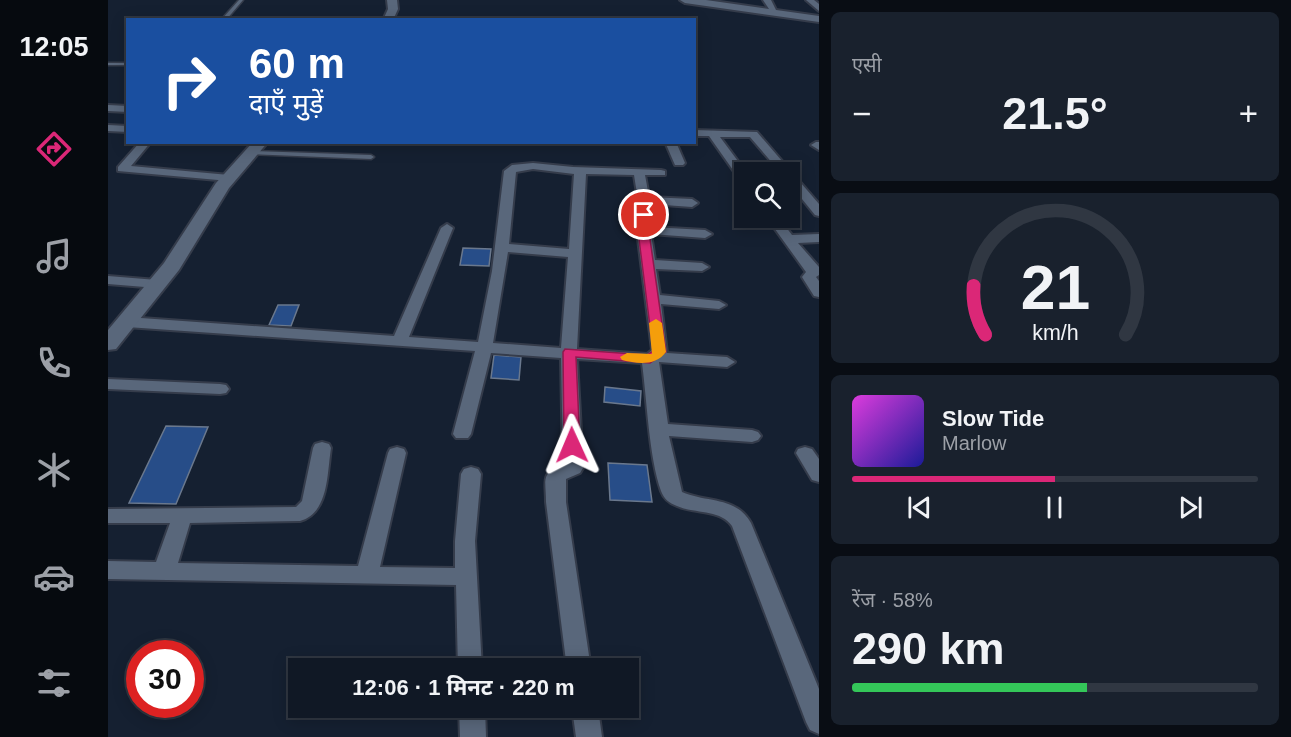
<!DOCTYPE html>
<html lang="hi">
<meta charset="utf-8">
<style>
body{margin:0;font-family:Helvetica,"Noto Sans Devanagari",sans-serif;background:#19212d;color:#f1f3f6;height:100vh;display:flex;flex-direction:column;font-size:22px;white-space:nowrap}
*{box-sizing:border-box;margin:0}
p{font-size:20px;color:#9ca0a7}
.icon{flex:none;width:33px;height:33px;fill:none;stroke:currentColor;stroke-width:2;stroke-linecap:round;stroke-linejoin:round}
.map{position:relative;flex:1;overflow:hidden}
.panel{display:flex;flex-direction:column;gap:12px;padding:12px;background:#090d14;width:472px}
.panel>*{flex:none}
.guide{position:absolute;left:18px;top:18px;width:570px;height:126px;border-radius:0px;box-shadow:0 3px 15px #0003,0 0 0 2px #303742;background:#1a4fa0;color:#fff;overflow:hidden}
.tools{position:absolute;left:626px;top:162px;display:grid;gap:12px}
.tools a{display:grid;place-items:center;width:66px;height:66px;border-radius:0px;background:#101825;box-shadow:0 3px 15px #0003,0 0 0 2px #303742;font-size:30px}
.speed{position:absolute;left:18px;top:640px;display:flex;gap:12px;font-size:30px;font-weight:700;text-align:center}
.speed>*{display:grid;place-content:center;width:78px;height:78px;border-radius:50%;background:#101825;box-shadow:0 3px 15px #0003,0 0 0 2px #303742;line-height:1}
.speed .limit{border:9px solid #d22;background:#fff;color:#111}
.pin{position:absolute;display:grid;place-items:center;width:51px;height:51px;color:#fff;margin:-26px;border:3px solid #fff;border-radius:50%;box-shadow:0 2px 6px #0007}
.me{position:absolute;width:66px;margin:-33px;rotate:359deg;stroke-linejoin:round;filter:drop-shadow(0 0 4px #0008)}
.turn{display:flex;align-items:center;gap:21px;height:126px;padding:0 24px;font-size:27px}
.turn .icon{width:78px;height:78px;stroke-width:2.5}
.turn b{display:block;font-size:42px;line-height:51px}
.big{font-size:45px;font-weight:700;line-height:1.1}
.panel .tile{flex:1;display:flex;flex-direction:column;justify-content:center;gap:9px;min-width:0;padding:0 21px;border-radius:9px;background:#19212d}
.panel .dial{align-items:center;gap:0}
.dial svg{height:156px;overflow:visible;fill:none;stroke:#303742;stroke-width:7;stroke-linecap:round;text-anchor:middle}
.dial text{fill:#f1f3f6;stroke:none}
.song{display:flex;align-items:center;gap:18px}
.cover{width:72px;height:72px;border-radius:9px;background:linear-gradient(135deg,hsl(300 70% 55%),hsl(240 70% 35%))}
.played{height:6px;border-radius:3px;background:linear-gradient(90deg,#db2777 50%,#303742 50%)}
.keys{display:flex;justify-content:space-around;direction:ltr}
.heat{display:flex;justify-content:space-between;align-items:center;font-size:33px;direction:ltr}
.charge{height:9px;border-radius:4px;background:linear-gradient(90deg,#34c759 58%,#303742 0)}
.trip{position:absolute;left:180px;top:658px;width:351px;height:60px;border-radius:0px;background:#101825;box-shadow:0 3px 15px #0003,0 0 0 2px #303742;font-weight:700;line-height:60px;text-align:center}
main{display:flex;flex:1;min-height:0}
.dock{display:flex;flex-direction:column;width:108px;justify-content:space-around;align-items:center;background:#060a0f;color:#9ca0a7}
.dock .icon{width:42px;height:42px}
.dock .on{color:#db2777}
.dock b{font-size:27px;color:#f1f3f6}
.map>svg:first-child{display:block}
.building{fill:#274d88;stroke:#6a788d;stroke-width:1.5}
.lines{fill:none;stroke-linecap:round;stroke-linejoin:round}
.lane-casing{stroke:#353c4b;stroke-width:3}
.street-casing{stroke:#353c4b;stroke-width:4}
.secondary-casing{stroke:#353c4b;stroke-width:4}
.lane{fill:#59677b;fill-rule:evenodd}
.street{fill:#59677b;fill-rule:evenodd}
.secondary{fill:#59677b;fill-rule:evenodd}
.route{fill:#db2777;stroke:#8e194d;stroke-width:1.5}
.slow{fill:#f59e0b}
</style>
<main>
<nav class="dock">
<b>12:05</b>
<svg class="icon on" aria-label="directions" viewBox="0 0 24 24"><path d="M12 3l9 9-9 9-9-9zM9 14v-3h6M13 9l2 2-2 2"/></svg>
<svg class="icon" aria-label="music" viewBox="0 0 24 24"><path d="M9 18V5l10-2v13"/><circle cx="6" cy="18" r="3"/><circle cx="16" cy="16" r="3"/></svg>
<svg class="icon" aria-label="phone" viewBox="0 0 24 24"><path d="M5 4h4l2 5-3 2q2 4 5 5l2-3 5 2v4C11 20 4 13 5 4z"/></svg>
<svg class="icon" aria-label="climate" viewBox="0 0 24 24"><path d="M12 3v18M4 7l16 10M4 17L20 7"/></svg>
<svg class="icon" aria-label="car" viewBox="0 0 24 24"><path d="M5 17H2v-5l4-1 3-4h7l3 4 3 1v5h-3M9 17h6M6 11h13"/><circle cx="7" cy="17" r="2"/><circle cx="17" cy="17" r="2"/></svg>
<svg class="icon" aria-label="filters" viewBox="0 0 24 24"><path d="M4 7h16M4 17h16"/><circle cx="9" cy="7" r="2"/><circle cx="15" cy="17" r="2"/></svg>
</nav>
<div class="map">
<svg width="711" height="737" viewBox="0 0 711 737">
<rect width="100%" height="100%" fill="#152031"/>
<!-- building -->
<g class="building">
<polygon points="355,248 383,249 381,266 352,265"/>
<polygon points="170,305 191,305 183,326 161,325"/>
<polygon points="386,355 413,357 411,380 383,378"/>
<polygon points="497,387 533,391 532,406 496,402"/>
<polygon points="58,426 100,427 68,504 21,503"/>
<polygon points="500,463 539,465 544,502 502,500"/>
</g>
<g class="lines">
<defs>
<g id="lane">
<polygon points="131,0 135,0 118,20 113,20"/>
<rect x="0" y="63" width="20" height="2"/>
<polygon points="143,151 263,155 266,157 263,159 141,154 140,153"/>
</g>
<g id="street">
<polygon points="655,0 663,0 669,12 663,12"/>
<polygon points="698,0 706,0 711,4 711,11"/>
<polygon points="0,105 20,106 20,112 0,111"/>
<polygon points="0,125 20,126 20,132 0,131"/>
<polygon points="586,130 649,132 711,204 711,216 707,215 681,183 681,172 672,172 642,137 612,137 638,172 636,172 636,181 632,180 601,136 586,136"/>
<polygon points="32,142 43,142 23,166 121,175 127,178 121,181 10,171 10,167"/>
<polygon points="557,142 568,142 577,163 575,165 567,165"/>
<polygon points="708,142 711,142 711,150 703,145"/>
<path d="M 425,163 L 465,167 L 553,170 L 557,171 L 557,175 L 537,175 L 541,197 L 584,199 L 590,203 L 584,207 L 542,204 L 543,227 L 597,230 L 604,234 L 597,238 L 543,234 L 547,260 L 594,263 L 601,267 L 594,271 L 548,269 L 552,295 L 611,301 L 618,305 L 611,309 L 553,304 L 559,353 L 619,357 L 627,362 L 619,367 L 551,362 L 560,424 L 644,430 L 650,432 L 653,436 L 650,440 L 644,442 L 561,436 L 574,492 C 599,503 628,496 643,523 L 711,689 L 711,734 L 702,730 L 698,722 L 624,526 C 612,509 587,514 569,506 C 561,503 556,499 553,491 C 541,457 539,400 534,363 L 469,359 L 475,468 L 472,473 L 458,479 L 458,502 L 483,669 L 459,669 L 438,502 C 438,479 432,474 455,464 L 453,358 L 383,353 L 363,434 L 360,438 L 348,438 L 345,434 L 367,351 L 19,327 L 11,322 L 19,317 L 286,336 L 333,228 L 339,224 L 345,228 L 301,337 L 370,342 L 384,271 L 396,171 L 404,165 ZM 425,169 L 466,174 L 461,249 L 401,244 L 408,172 ZM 478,174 L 526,175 L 530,200 L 530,239 L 544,350 L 539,354 L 469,349 ZM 400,252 L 460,257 L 453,348 L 385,343 Z"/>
<polygon points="659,218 671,218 684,235 711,234 711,242 690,243 711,267 711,275 708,277 711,281 711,297 706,296 694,277 698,272"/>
<polygon points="0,276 49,280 56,284 49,288 0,284"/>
<polygon points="0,379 112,384 118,385 121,389 118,393 112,394 0,389"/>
<path d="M 214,442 L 221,444 L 223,448 C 219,473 221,513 192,521 L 82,523 L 70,563 L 250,566 L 280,453 L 282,449 L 289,447 L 296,449 L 298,453 L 272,567 L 347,568 L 347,541 L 353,474 L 356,469 L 363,467 L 370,469 L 373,474 L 367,541 L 374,669 L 350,669 L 348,585 L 0,579 L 0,561 L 48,562 L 62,523 L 0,523 L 0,509 L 188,507 L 194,501 L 205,448 L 207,444 Z"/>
<polygon points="697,447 704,449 711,459 711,482 704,480 688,453 690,449"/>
<polygon points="351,708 377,708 378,737 352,737"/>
<polygon points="464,708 490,708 494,737 468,737"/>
</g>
<g id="secondary">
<polygon points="279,0 289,0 290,9 285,20 275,20 280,9"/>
<polygon points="572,0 598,0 711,16 711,22 577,3"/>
<polygon points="145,142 160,142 121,188 71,270 8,349 0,350 0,330 56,263 108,183"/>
</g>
</defs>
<!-- lane casing -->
<use href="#lane" class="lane-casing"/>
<!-- street casing -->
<use href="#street" class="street-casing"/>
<!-- secondary casing -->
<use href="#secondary" class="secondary-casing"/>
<!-- lane -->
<use href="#lane" class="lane"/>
<!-- street -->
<use href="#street" class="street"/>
<!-- secondary -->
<use href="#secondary" class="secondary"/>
</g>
<!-- route -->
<polygon class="route" points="536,212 541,215 542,239 558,352 542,363 468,357 472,445 464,450 459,449 456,445 455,352 457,349 539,355 545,351 531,239 531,215"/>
<!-- slow -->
<path class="slow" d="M 548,319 L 554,323 L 558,352 C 548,366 530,364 514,360 L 512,357 L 519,353 L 544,354 L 541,323 Z"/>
</svg>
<div class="tools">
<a><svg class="icon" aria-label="search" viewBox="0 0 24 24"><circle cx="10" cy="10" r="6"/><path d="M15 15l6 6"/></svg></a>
</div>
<div class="speed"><div class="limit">30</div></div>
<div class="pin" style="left:536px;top:215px;background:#d93025"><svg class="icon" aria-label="arrive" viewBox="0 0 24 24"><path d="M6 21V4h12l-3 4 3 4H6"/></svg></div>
<svg class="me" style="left:464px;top:445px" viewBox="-20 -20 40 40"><path d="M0-17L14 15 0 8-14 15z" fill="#db2777" stroke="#fff" stroke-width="4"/></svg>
<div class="trip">12:06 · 1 मिनट · 220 m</div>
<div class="guide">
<div class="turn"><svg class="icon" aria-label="right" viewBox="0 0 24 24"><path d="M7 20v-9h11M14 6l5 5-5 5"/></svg><div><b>60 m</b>दाएँ मुड़ें</div></div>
</div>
</div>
<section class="panel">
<div class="tile"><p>एसी</p>
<div class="heat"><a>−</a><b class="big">21.5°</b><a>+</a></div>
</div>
<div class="tile dial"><svg viewBox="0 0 100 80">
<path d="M14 69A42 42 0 1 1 86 69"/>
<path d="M14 69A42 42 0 0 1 8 44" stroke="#db2777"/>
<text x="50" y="56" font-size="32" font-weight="700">21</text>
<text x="50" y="72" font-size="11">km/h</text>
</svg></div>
<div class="tile">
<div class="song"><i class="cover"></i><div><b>Slow Tide</b><p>Marlow</p></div></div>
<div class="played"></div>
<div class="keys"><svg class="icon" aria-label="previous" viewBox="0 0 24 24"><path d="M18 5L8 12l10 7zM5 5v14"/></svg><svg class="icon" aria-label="pause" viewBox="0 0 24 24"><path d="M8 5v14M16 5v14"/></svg><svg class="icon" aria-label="next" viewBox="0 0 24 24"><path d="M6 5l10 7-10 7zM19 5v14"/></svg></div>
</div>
<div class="tile"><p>रेंज · 58%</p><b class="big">290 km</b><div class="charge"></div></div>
</section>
</main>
